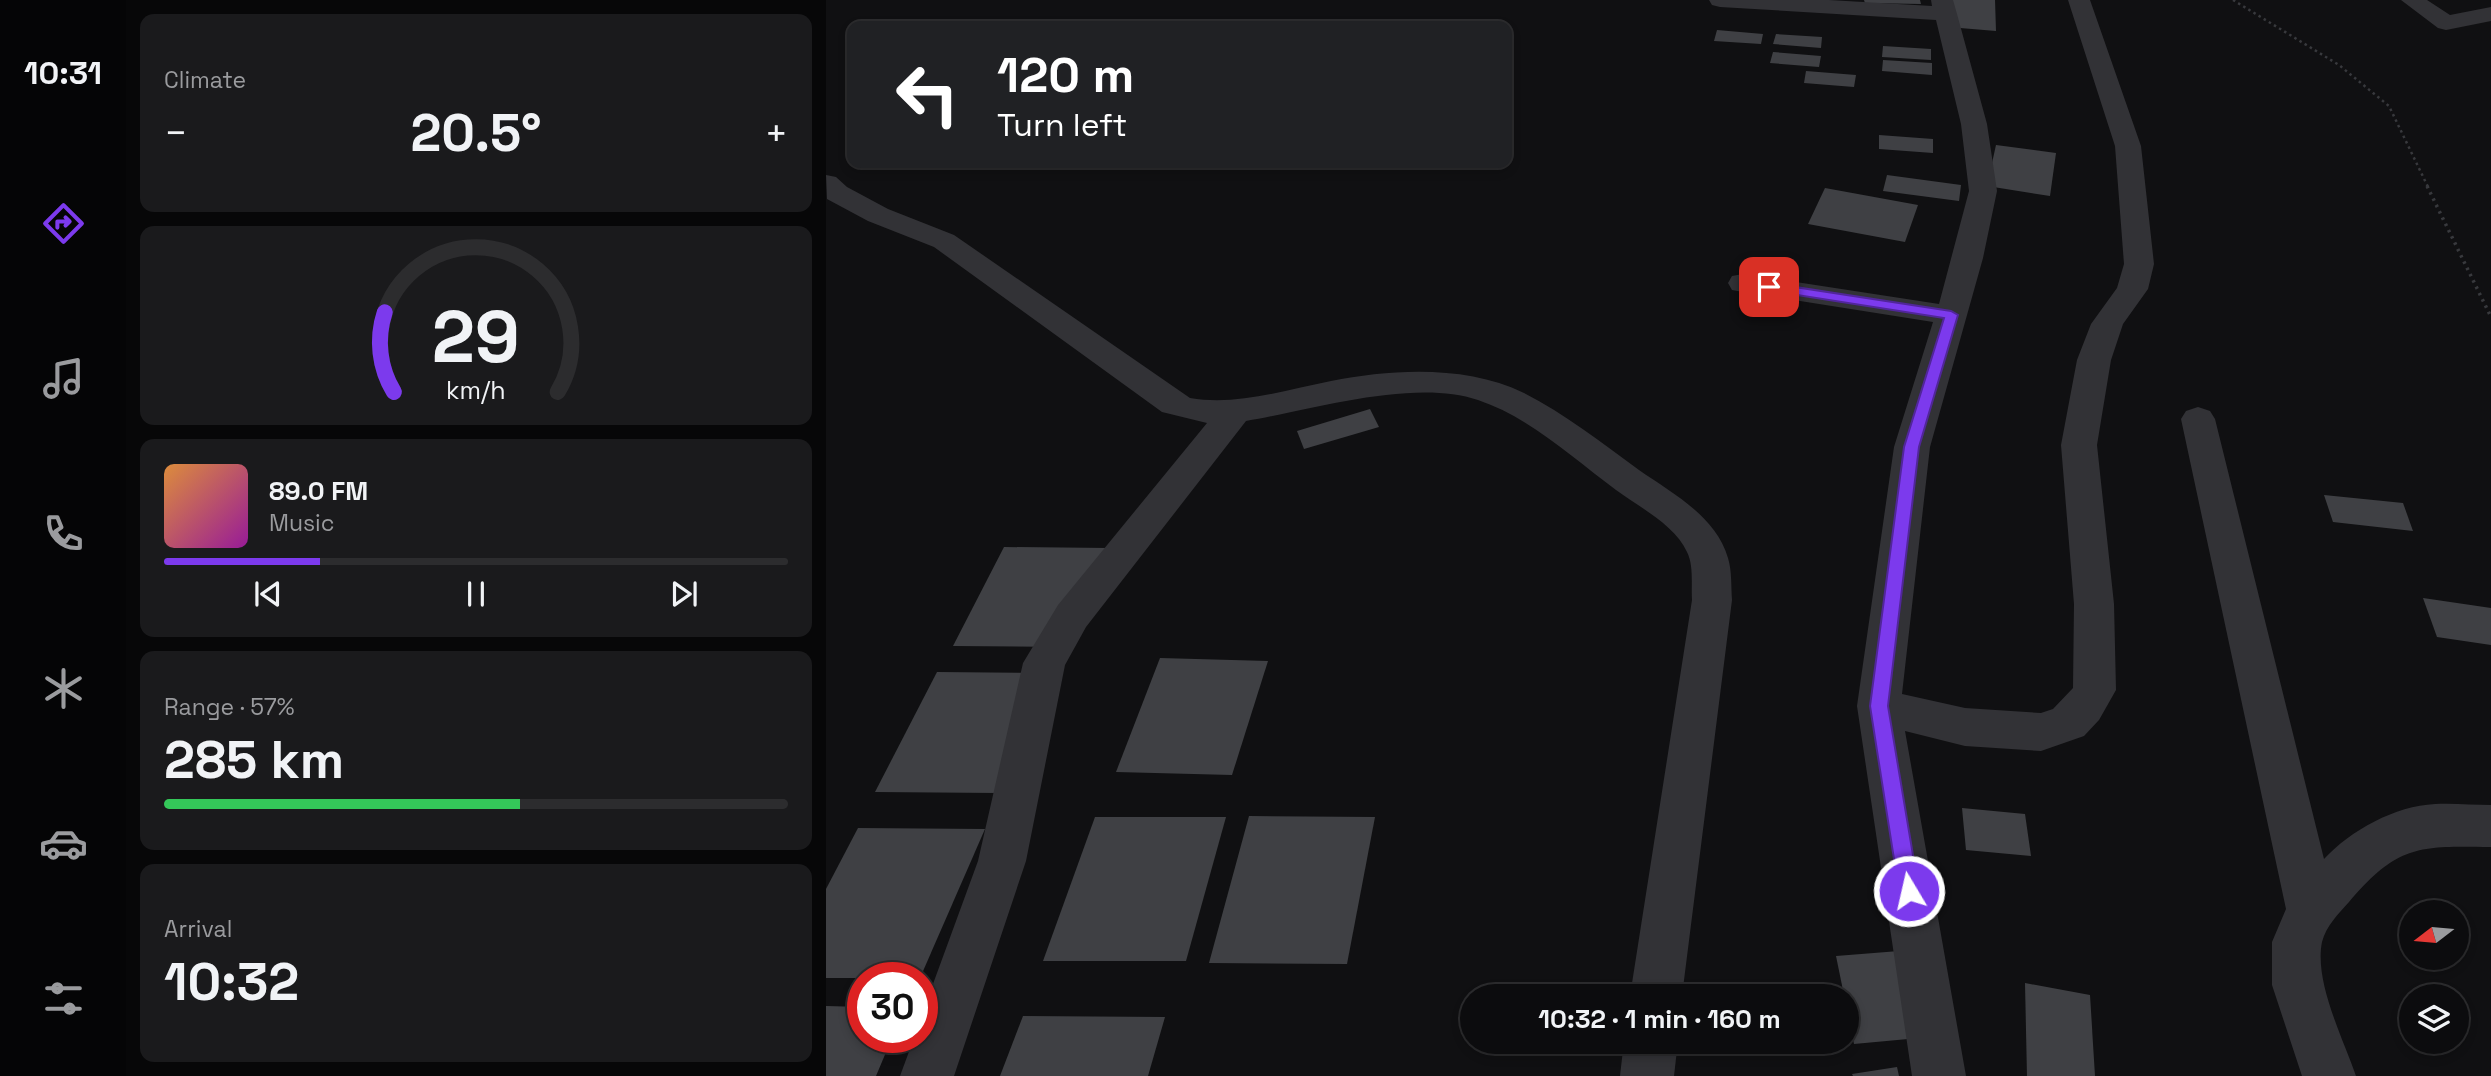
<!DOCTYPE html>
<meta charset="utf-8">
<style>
body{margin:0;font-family:"Space Grotesk",sans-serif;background:#1a1a1c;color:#f1f3f6;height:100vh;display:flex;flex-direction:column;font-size:26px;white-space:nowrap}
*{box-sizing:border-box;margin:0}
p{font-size:23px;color:#9a9b9e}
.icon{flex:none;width:38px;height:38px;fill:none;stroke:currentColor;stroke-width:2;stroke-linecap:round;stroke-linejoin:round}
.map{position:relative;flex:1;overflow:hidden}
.panel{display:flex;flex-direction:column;gap:14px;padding:14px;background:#070708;width:700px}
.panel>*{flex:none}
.banner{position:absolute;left:21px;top:21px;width:665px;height:147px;border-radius:14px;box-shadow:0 4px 10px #0003,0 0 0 2px #2c2c2e;background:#202124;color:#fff;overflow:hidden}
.needle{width:46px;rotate:254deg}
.buttons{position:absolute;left:1573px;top:900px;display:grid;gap:14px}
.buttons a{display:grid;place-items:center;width:70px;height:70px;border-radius:50%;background:#0c0c0e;box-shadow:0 4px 10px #0003,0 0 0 2px #2c2c2e;font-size:35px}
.speed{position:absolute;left:21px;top:962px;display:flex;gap:14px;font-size:35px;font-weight:700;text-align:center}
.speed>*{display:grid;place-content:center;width:91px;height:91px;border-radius:50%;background:#0c0c0e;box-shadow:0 4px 10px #0003,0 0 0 2px #2c2c2e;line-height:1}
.speed .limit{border:10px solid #d22;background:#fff;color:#111}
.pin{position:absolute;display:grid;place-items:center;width:60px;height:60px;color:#fff;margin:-30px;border-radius:14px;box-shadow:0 4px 10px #0006}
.me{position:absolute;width:77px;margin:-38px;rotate:351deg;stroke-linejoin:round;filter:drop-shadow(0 0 5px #0008)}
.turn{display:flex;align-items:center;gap:24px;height:147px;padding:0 35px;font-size:32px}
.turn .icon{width:91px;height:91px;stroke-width:2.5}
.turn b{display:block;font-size:49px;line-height:60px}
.big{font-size:52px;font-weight:700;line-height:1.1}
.panel .tile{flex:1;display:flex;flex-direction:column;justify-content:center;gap:10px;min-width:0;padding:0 24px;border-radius:14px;background:#1a1a1c}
.panel .dial{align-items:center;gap:0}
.dial svg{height:182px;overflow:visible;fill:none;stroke:#2c2c2e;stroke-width:7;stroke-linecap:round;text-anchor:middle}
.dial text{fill:#f1f3f6;stroke:none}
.song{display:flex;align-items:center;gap:21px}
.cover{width:84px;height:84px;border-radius:10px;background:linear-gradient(135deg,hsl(30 70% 55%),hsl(300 70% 35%))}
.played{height:7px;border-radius:4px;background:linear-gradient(90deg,#7c3aed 25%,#2c2c2e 25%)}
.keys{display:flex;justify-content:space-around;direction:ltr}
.heat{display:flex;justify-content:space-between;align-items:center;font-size:38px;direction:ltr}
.charge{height:10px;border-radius:5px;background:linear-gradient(90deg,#34c759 57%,#2c2c2e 0)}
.trip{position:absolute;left:634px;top:984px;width:399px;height:70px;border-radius:35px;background:#0c0c0e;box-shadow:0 4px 10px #0003,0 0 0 2px #2c2c2e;font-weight:700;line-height:70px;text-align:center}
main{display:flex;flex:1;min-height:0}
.dock{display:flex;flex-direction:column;width:126px;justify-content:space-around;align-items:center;background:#050506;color:#9a9b9e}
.dock .icon{width:49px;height:49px}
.dock .selected{color:#7c3aed}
.dock b{font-size:32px;color:#f1f3f6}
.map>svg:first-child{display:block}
.building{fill:#3f4044}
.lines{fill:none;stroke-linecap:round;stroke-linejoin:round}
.path-far1{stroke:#38393d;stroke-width:2.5;stroke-dasharray:2.5 3.5;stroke-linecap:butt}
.path{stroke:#38393d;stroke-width:3.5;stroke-dasharray:2.5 4.5;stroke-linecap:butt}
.street{fill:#323236;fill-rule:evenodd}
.route{fill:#7c3aed;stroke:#51269a;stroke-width:2}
</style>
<main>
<nav class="dock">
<b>10:31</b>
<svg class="icon selected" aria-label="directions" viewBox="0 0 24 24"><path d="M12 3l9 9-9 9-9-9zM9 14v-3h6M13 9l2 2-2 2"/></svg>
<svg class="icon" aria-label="music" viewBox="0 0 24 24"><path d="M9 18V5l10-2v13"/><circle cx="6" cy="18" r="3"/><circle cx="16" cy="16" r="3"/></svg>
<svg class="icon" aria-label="phone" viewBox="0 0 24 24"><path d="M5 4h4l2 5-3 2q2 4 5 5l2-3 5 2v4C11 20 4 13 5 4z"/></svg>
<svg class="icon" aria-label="climate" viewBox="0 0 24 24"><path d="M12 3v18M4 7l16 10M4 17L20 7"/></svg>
<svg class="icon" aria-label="car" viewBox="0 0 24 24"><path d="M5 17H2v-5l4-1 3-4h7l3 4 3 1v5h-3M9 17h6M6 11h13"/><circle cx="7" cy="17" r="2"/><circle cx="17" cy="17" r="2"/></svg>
<svg class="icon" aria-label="filters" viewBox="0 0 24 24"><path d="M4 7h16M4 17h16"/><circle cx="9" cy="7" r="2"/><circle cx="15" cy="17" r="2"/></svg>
</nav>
<section class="panel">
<div class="tile"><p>Climate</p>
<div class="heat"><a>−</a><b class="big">20.5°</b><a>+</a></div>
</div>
<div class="tile dial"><svg viewBox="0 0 100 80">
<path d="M14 69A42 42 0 1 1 86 69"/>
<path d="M14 69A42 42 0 0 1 10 34" stroke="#7c3aed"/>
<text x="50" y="56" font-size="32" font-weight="700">29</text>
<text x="50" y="72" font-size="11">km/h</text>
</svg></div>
<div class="tile">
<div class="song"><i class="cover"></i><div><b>89.0 FM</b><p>Music</p></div></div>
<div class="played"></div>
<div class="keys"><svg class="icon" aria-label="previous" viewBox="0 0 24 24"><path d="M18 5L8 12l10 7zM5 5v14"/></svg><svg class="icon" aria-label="pause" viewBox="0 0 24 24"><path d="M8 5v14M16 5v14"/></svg><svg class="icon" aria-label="next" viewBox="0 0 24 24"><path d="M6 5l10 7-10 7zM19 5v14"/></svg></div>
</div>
<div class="tile"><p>Range · 57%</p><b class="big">285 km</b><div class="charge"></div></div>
<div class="tile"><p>Arrival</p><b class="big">10:32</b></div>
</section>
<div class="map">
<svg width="1665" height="1076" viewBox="0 0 1665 1076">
<rect width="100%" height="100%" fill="#101012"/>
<!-- building -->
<g class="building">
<polygon points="1038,0 1094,0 1095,4 1039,3"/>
<polygon points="1123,0 1169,0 1170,31 1122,27"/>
<polygon points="891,30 937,34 935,44 888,41"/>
<polygon points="950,34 996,37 995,48 947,44"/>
<polygon points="1057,46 1105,49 1105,60 1056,57"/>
<polygon points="947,52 995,56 993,67 944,63"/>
<polygon points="1057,60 1106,63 1106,75 1056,71"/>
<polygon points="980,71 1030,75 1028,87 978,83"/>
<polygon points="1053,135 1107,139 1107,153 1053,149"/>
<polygon points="1170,145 1230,153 1224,196 1161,186"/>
<polygon points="1061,175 1135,185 1133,201 1057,191"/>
<polygon points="999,188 1092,205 1079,242 982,224"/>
<polygon points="544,409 553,427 478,449 471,431"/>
<polygon points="1498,495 1577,503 1587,531 1507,522"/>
<polygon points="178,547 283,548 240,647 127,646"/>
<polygon points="1597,598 1665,608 1665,645 1611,637"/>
<polygon points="334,658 442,661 406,775 290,772"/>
<polygon points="111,672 225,673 172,793 49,792"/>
<polygon points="1136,808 1199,814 1205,856 1140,850"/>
<polygon points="423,816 549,817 521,964 383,963"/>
<polygon points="269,817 400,817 360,961 217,961"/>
<polygon points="32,828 159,829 94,978 0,978 0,889"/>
<polygon points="1073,951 1093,1038 1028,1044 1010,956"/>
<polygon points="1199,983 1264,995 1269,1076 1201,1076"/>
<polygon points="0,1006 37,1007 37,1038 66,1038 50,1076 0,1076"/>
<polygon points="197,1016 339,1017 322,1076 174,1076"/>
<polygon points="1071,1067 1073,1076 1027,1076 1026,1074"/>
</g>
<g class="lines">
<!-- path-far1 -->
<polyline class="path-far1" points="1407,0 1513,65 1563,106 1602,187"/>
<!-- path -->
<polyline class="path" points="1601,186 1665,317"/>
<!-- street -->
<g class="street">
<polygon points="883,0 1003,0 1106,6 1105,0 1127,0 1131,14 1161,124 1171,191 1157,258 1104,447 1076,694 1139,708 1215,713 1227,709 1247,688 1248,604 1235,445 1251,360 1265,324 1291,288 1298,264 1289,146 1242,0 1264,0 1315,146 1328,264 1322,289 1297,324 1285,360 1271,445 1288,604 1290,690 1273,720 1258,736 1215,751 1139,746 1079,731 1140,1076 1086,1076 1031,706 1068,447 1107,322 917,292 906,290 902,283 906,276 917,274 1113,304 1143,191 1135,124 1110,20 894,7 886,5"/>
<polygon points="1575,0 1601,0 1624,15 1665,7 1665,21 1620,30 1612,28"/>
<path d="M 0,175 L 10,177 L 21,187 L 62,209 L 128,235 L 364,398 C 411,406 459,390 505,381 C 567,369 640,365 698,393 C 739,414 776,443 813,470 C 846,493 890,516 902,558 C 906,571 905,586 906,600 L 856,996 L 804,996 L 866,600 C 865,585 868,566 861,552 C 849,525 813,507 790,490 C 747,458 703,417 652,400 C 588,378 485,410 420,421 L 260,627 L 239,665 L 200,861 L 128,1076 L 74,1076 L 88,1038 L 96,1038 L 96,1014 L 152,861 L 197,663 L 232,605 L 381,423 L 336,412 L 108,247 L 42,221 L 1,199 Z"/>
<path d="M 1372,407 L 1384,411 L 1389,419 L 1498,859 C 1525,830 1569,806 1609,804 C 1628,803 1647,805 1665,805 L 1665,847 C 1594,846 1572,844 1523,902 C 1513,913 1500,926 1496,942 C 1488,982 1517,1038 1530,1076 L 1476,1076 L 1446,985 L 1446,942 L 1460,909 L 1355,419 L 1360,411 Z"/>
<polygon points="798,1041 852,1041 848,1076 794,1076"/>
</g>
</g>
<!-- route -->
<polygon class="route" points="943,283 1125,311 1132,315 1093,447 1062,706 1093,891 1090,898 1083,901 1076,898 1073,891 1044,706 1078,447 1118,318 939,290 937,287"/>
</svg>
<div class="buttons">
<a><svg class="needle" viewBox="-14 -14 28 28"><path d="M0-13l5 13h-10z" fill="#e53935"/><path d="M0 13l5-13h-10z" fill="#9a9b9e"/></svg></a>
<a><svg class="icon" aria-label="layers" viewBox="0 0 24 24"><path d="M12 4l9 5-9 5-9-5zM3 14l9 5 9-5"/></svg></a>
</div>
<div class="speed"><div class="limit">30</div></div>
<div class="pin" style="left:943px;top:287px;background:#d93025"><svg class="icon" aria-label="arrive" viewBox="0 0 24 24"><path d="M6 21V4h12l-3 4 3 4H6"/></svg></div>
<svg class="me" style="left:1083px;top:891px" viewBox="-20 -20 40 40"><circle r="17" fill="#7c3aed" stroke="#fff" stroke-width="3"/><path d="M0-11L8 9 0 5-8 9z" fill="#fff"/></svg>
<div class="trip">10:32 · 1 min · 160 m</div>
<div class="banner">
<div class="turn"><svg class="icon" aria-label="left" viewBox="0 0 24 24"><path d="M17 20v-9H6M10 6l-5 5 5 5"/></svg><div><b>120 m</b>Turn left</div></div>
</div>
</div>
</main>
